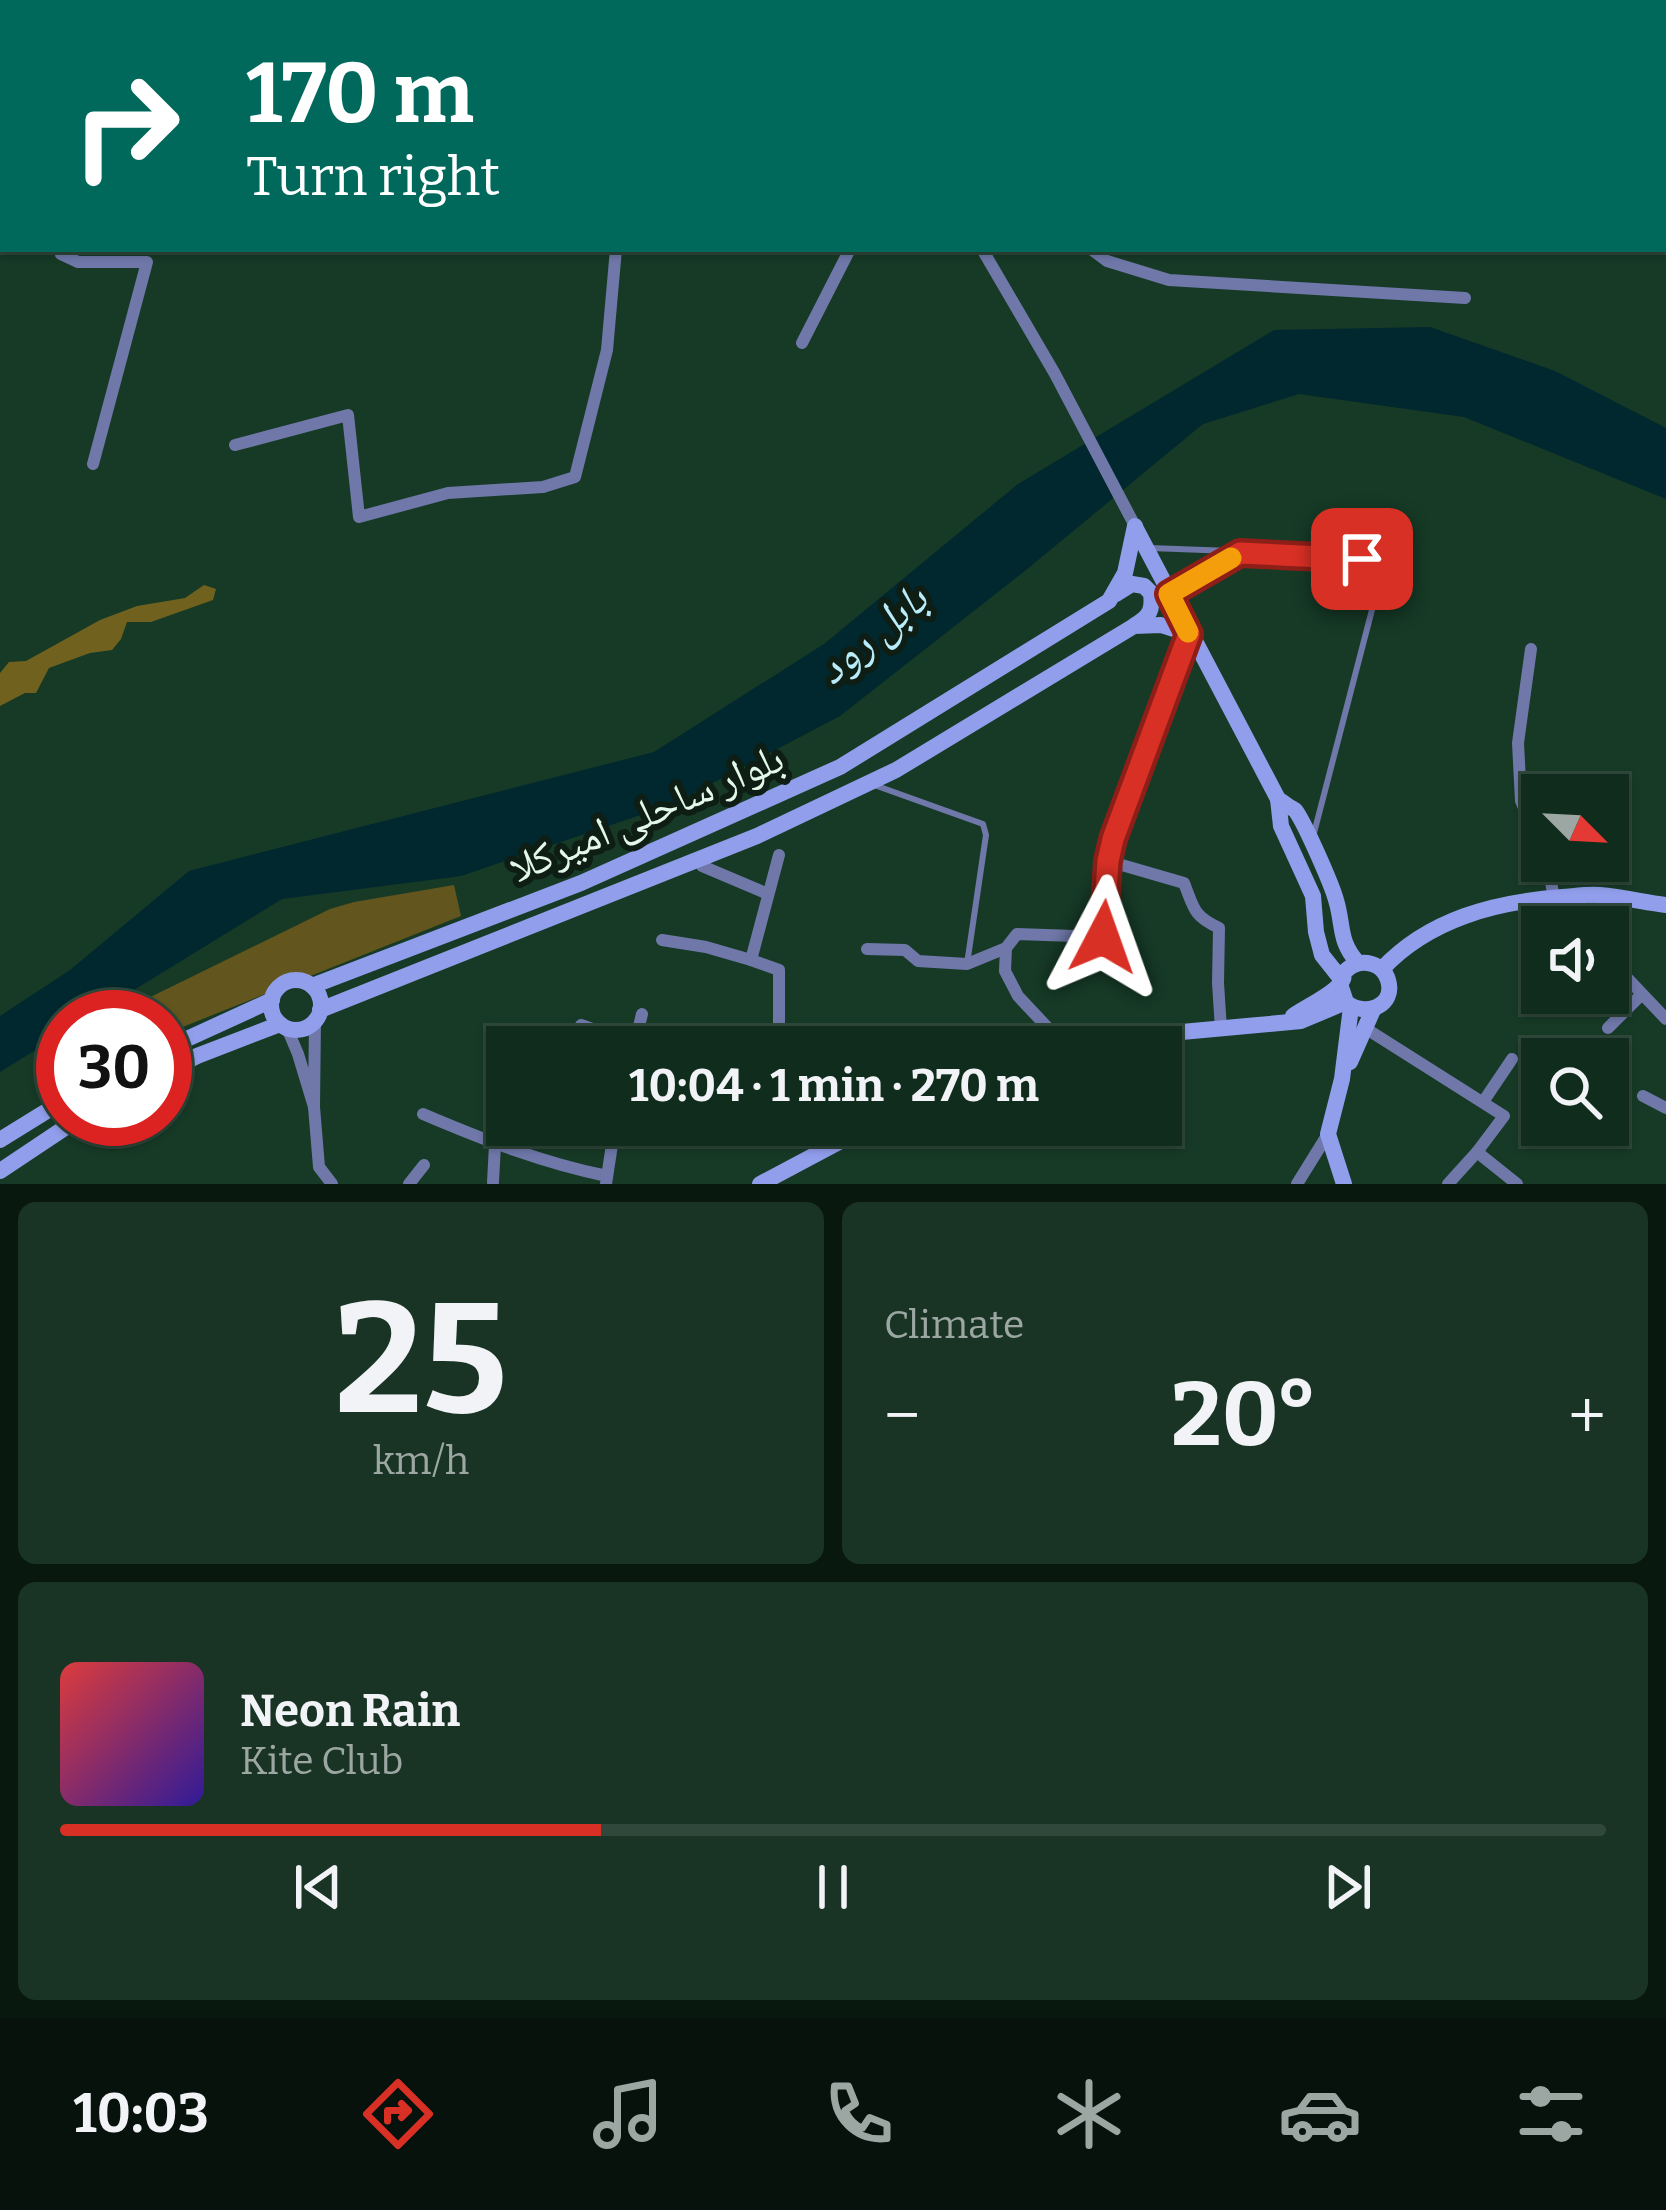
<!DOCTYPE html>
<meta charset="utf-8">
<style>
body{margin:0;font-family:Bitter,"Noto Naskh Arabic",serif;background:#193425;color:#f1f3f6;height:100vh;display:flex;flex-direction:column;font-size:45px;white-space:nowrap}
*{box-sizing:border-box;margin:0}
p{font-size:39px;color:#9ca7a3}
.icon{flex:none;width:66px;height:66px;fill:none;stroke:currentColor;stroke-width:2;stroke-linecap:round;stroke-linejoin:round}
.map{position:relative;height:1184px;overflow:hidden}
.drawer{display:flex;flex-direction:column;gap:18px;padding:18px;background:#09180f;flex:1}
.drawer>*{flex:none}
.guide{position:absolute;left:0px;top:0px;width:1668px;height:252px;box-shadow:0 3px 9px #0004,0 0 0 3px #30483b;background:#00695c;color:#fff;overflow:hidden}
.needle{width:78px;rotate:114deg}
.buttons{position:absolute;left:1521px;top:774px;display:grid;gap:24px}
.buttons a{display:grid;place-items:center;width:108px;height:108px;border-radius:0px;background:#102c1c;box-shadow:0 3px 9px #0004,0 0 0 3px #30483b;font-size:60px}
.speed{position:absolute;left:36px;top:990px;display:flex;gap:24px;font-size:60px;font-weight:700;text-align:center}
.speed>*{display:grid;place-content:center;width:156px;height:156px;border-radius:50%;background:#102c1c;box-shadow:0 3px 9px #0004,0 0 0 3px #30483b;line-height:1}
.speed .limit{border:18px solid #d22;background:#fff;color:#111}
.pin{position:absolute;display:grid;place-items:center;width:102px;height:102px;color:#fff;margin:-51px;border-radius:24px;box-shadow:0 6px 18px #0006}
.me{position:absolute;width:132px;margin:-66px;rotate:4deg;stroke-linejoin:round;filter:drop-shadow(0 0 9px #0008)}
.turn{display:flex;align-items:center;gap:42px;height:252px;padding:0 48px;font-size:54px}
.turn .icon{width:156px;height:156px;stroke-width:2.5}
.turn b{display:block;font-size:84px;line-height:102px}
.big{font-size:90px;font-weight:700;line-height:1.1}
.drawer .card{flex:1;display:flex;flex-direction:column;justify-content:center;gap:18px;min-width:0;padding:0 42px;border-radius:18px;background:#193425}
.drawer .dial{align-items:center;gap:0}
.dial b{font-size:156px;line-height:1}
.song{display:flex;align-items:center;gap:36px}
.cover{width:144px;height:144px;border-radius:18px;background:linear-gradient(135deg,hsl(0 70% 55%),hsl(250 70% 35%))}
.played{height:12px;border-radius:6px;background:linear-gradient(90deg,#d93025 35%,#30483b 35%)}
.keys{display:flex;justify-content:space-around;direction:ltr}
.heat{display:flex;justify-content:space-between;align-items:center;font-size:66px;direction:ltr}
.drawer .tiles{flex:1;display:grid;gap:18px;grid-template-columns:1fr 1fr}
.card:last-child{grid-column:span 2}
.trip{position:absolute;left:486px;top:1026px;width:696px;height:120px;border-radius:0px;background:#102c1c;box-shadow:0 3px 9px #0004,0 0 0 3px #30483b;font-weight:700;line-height:120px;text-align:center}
.tab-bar{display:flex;height:192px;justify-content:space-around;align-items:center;background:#06120b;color:#9ca7a3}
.tab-bar .icon{width:84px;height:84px}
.tab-bar .on{color:#d93025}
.tab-bar b{font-size:54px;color:#f1f3f6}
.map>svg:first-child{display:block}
.green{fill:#62551d}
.forest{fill:#71611e}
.water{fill:#01272f}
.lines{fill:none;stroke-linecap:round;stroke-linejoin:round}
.service{stroke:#6f78a9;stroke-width:6}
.minor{stroke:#6f78a9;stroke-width:12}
.secondary{stroke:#919eec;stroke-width:16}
.route-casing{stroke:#8d1f18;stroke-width:30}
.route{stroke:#d93025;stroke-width:21}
.slow{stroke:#f59e0b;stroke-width:21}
.labels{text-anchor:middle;stroke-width:12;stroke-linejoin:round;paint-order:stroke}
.street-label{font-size:42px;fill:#e3f8ea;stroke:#0e1e14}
.water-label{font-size:45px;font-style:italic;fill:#b9ecfa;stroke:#0e1e14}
</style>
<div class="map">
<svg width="1666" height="1184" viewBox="0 0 1666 1184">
<rect width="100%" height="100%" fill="#163a26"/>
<!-- green -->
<polygon class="green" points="454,885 461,916 165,1034 165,1017 134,1017 128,1008 330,909 354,902"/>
<!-- forest -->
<polygon class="forest" points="204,585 216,589 213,600 151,622 127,622 121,639 112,650 90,653 49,668 36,693 25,693 0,706 0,673 9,662 26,661 100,620 137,606 185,598"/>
<!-- water -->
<polygon class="water" points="1430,327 1555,371 1666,428 1666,499 1464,417 1299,394 1203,424 1026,570 840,716 673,804 461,876 282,899 90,1017 63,1017 63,1033 0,1072 0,1016 70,970 189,871 654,752 824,644 1018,484 1274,330"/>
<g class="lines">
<!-- service -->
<g class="service">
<polyline points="359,3 362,0"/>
<path d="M 1150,548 L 1338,555 C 1361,558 1368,558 1380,579 L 1314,833"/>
<polyline points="1170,593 1237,554"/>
<polyline points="877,786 983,824 986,835 967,964"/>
</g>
<!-- minor -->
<g class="minor">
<polyline points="158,0 161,3"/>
<polyline points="564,0 565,3"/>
<polyline points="754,3 758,0"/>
<polyline points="0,130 3,132"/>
<polyline points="62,249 61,254 78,262 147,262 93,464"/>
<polyline points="982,249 1055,374 1135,526"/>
<polyline points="1091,249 1107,261 1169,280 1465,298"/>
<polyline points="802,343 850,249"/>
<polyline points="235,445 348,415 359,517 448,493 543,487 575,477 607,350 616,249"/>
<polyline points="1531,649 1518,743 1521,801 1542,850"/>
<polyline points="779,855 751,960 779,970 779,1047"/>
<path d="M 1108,861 L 1184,883 C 1194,908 1193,916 1219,928 L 1218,983 L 1221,1029"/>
<polyline points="1547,861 1554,898"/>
<polyline points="702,866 768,894"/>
<polyline points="1590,927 1597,895"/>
<polyline points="1103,937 1128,939 1128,970"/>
<polyline points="662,940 706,947 751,960"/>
<polyline points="1006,948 1005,971 1018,996 1062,1043"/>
<polyline points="867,949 905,950 918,961 967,964 1006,948 1017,934 1103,937 1108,861 1113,839 1189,634"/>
<polyline points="1608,958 1666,1019"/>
<polyline points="287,1028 298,1054 314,1107 315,1020"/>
<polyline points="1365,1028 1504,1116 1477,1152 1448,1184"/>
<polyline points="1608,1028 1641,995"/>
<polyline points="534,1043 542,1047"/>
<polyline points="574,1047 581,1025 635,1044"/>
<polyline points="634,1047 642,1014"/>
<polyline points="1643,1096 1666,1108"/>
<polyline points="1483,1102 1512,1059"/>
<polyline points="314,1107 319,1167 332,1184"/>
<path d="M 423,1114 C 484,1140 543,1163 607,1176"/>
<polyline points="1477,1152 1517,1184"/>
<polyline points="493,1182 495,1145"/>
<polyline points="409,1184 424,1165"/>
<polyline points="606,1184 615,1125"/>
<polyline points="1297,1184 1328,1134"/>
</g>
<!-- secondary -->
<g class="secondary">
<polyline points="1135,527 1278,799 1281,826 1313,896 1316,932 1322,955 1341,979"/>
<path d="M 1116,594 L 1132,584 L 1144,586 L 1151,593 C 1153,610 1150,616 1135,625"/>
<path d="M 1278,799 C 1279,800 1294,810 1295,810 C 1304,821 1332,885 1336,900 C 1344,926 1338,941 1358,963"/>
<path d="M 1382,969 C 1429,919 1495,902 1562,897 C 1575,896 1588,894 1600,895 C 1622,897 1644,902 1666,905"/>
<circle cx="296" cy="1005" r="25"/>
<polyline points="312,986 581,883 840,767 1109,601 1125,573 1135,526"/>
<polyline points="320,1010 757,836 896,770 1134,626 1161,625 1189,634"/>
<path d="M 1293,1016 C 1304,1008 1332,995 1340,984 C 1350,971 1335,979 1349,968 C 1362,958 1383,963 1388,980 C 1396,1006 1365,1018 1346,1002 L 1340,984"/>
<polyline points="1051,1047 1062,1043 1301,1021 1346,1002"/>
<polyline points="165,1049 272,1000"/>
<polyline points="1350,1062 1373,1010"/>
<polyline points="165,1072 197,1056 280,1024"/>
<polyline points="0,1140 63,1101"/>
<polyline points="0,1171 78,1119"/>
<polyline points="760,1184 871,1125"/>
<polyline points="1344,1184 1328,1134 1342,1079 1351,1007"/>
</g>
</g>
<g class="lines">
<defs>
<polyline id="route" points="1103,937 1108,861 1113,839 1189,634 1169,594 1240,553 1362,559"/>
</defs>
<!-- route casing -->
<use href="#route" class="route-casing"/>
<!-- route -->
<use href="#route" class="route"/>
<!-- slow -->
<polyline class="slow" points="1188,632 1169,594 1231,558"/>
</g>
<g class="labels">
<!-- street labels -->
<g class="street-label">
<text transform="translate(646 812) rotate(-23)" y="15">بلوار ساحلی امیرکلا</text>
</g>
<!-- water labels -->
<g class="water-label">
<text transform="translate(871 633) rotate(-40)" y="16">بابل رود</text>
</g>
</g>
</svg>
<div class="buttons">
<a><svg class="needle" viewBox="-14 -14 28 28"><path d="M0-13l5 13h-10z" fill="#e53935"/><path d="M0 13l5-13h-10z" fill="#9ca7a3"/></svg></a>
<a><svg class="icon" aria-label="sound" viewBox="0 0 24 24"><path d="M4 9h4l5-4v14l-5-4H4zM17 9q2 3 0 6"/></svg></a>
<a><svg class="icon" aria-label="search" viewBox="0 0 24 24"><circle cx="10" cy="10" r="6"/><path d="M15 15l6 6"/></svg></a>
</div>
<div class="speed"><div class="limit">30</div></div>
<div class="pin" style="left:1362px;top:559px;background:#d93025"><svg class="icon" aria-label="arrive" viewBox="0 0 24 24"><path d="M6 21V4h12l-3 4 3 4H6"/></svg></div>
<svg class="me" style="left:1103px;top:937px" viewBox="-20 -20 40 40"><path d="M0-17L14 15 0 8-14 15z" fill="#d93025" stroke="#fff" stroke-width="4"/></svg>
<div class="trip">10:04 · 1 min · 270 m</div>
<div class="guide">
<div class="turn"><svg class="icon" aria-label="right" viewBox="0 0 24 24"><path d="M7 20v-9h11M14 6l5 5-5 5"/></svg><div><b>170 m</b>Turn right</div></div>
</div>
</div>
<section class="drawer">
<div class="tiles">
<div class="card dial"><b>25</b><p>km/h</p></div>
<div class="card"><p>Climate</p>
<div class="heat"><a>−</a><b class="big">20°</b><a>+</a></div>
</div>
<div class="card">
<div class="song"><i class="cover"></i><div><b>Neon Rain</b><p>Kite Club</p></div></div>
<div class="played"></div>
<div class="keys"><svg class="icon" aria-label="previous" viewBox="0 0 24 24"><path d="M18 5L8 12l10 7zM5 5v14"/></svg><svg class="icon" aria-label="pause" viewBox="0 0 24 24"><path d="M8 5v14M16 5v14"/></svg><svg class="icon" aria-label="next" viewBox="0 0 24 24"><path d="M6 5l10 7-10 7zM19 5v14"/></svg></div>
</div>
</div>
</section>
<nav class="tab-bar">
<b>10:03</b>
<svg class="icon on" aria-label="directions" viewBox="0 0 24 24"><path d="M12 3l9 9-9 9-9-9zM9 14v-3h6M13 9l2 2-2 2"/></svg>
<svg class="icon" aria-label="music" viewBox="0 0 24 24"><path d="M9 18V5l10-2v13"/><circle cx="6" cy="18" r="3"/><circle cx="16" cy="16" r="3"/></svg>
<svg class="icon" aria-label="phone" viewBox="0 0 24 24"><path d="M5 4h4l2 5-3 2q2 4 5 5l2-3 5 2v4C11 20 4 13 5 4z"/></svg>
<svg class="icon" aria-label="climate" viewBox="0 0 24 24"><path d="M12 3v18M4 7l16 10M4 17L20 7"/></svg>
<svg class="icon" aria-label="car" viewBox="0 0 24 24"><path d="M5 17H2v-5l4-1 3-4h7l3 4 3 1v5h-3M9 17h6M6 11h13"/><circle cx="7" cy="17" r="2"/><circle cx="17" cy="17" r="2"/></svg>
<svg class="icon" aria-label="filters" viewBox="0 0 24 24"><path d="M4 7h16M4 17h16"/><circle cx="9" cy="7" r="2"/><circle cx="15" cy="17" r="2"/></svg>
</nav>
